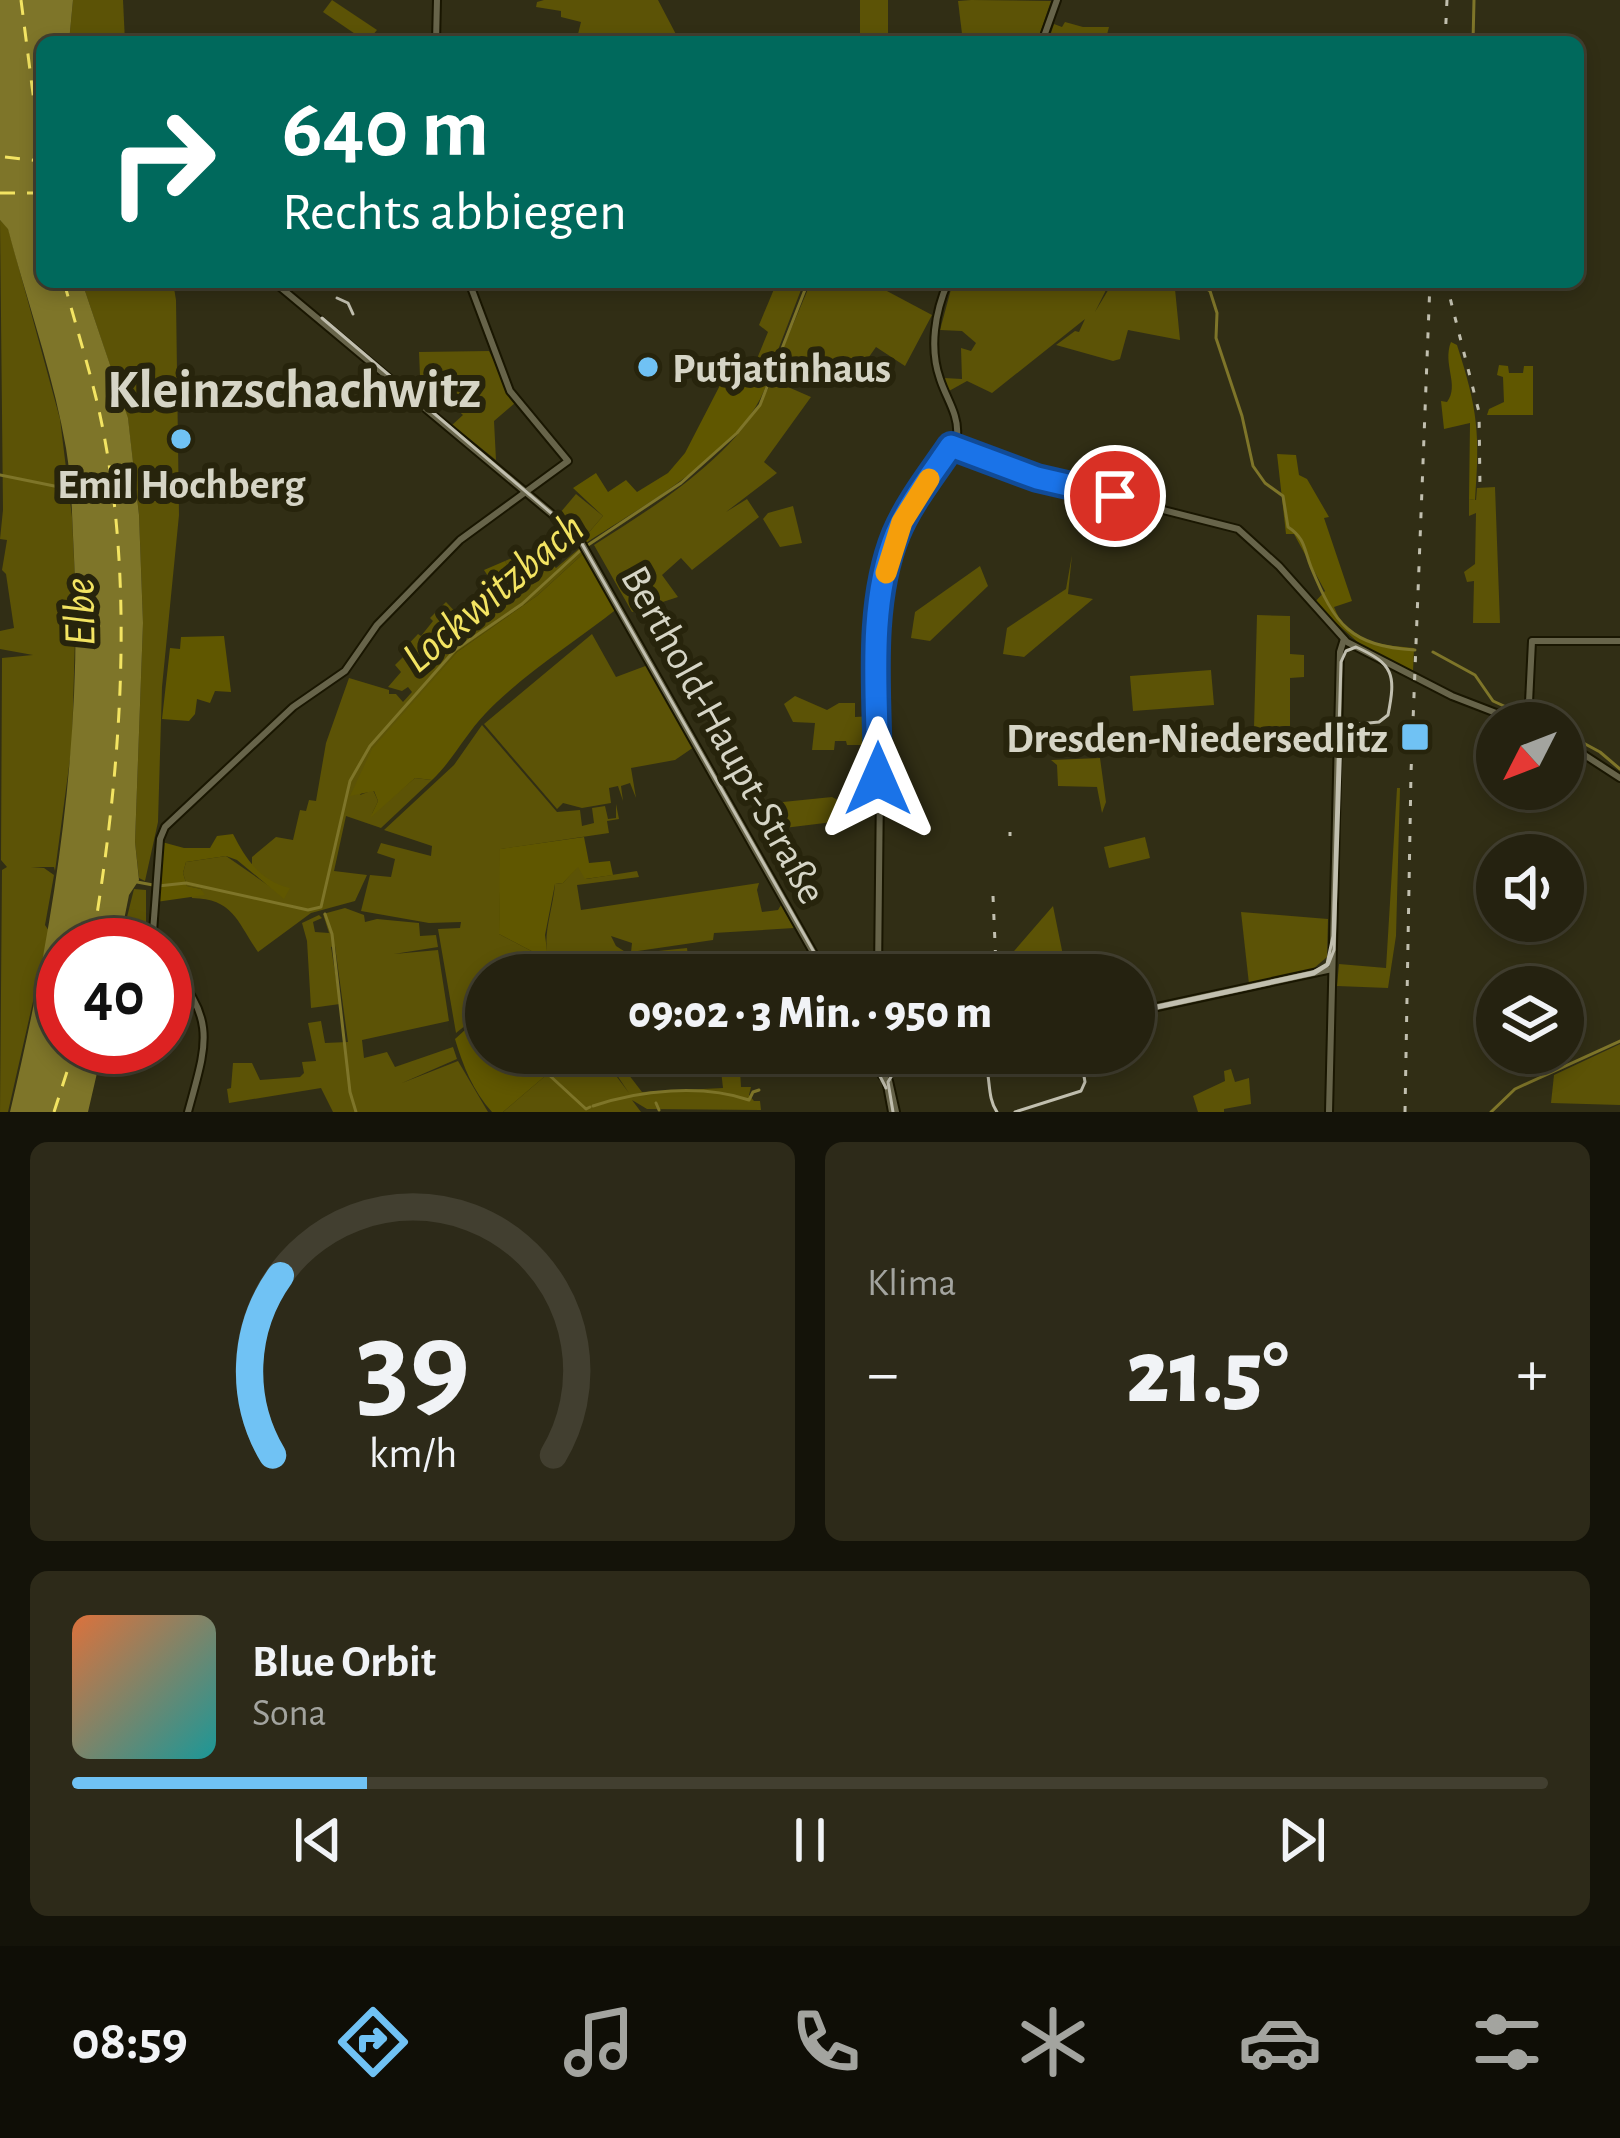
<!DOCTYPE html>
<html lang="de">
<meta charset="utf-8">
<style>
body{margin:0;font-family:"Alegreya Sans",sans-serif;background:#2d2a19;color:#f1f3f6;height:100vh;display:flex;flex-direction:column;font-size:45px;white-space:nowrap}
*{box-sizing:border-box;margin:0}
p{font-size:39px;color:#a3a49f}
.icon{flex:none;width:66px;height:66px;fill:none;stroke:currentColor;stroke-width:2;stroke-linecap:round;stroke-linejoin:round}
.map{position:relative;height:1112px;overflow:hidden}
.panel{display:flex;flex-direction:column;gap:30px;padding:30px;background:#141309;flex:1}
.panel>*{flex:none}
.hud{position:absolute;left:36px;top:36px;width:1548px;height:252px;border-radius:18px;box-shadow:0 6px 18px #0003,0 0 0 3px #423f30;background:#00695c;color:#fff;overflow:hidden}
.needle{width:78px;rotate:228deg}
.fabs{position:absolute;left:1476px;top:702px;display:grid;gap:24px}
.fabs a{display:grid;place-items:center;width:108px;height:108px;border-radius:50%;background:#252210;box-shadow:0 6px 18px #0003,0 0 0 3px #423f30;font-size:60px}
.speed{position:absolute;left:36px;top:918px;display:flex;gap:24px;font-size:60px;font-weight:700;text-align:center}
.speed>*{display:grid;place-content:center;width:156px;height:156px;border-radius:50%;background:#252210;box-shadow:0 6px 18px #0003,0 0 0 3px #423f30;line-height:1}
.speed .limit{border:18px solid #d22;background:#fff;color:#111}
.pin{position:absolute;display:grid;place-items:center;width:102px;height:102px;color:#fff;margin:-51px;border:6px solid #fff;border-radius:50%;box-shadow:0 3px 12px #0007}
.me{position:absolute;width:132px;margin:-66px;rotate:0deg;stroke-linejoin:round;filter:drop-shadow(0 0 9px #0008)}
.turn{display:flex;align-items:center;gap:42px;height:252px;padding:0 48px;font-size:54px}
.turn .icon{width:156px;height:156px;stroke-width:2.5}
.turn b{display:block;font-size:84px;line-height:102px}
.big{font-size:90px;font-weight:800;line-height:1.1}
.panel .tile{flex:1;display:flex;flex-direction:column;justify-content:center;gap:18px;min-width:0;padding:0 42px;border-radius:18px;background:#2d2a19}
.panel .dial{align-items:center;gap:0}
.dial svg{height:312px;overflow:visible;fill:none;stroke:#423f30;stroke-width:7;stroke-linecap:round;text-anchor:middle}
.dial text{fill:#f1f3f6;stroke:none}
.song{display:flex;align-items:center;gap:36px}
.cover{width:144px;height:144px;border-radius:18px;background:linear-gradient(135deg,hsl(20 70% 55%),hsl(180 70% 35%))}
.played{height:12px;border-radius:6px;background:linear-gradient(90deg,#70c2f4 20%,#423f30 20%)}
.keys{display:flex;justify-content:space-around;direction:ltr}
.heat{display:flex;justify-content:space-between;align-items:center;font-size:66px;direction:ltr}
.panel .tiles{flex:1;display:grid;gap:30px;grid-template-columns:1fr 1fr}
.tile:last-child{grid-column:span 2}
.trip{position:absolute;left:465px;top:954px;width:690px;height:120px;border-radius:60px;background:#252210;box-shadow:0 6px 18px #0003,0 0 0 3px #423f30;font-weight:800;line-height:120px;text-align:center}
.menu{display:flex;height:192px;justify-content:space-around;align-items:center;background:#0f0e06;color:#a3a49f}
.menu .icon{width:84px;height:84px}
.menu .active{color:#70c2f4}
.menu b{font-size:54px;color:#f1f3f6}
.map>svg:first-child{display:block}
.green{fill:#5c5306}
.forest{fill:#605700}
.water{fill:#7e7529}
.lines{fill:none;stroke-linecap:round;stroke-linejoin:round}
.stream{stroke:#7e7529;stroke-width:3}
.ferry{stroke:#f3e462;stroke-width:3;stroke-dasharray:15 12;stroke-linecap:butt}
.minor-casing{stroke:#191601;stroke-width:10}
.minor{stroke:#67644a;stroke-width:6}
.tram{stroke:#c1bfaf;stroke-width:3}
.rail{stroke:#c1bfaf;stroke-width:3;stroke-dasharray:6 12;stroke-linecap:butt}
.route-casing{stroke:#114b97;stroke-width:30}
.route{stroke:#1a73e8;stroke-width:21}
.slow{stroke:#f59e0b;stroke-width:21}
.poi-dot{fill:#70c2f4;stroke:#27240c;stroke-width:4.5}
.labels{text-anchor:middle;stroke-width:12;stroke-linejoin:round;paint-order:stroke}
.poi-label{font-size:42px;font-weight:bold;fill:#d6d5c6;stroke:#27240c;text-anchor:start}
.street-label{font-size:42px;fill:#d6d5c6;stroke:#27240c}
.water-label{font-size:45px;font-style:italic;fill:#f3e462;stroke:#27240c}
.district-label{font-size:54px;font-weight:bold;fill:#d6d5c6;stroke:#27240c}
</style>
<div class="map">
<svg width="1620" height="1112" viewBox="0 0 1620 1112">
<rect width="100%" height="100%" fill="#312e15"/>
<!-- green -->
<g class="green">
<polygon points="73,0 123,0 125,42 69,42"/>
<polygon points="332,0 377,30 367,42 323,12"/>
<polygon points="544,0 658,0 680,42 631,42 614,33 610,42 576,42 581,22 561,17 561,11 536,7 537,2"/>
<polygon points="860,0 888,0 888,38 860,37"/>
<polygon points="958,1 971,0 1051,1 1037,42 963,42"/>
<polygon points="1065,22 1083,27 1109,27 1105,42 1048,42 1054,24 1062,27"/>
<polygon points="0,220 8,228 60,419 72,517 76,602 72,744 56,864 55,871 54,867 31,867 44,868 54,875 45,925 49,931 8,1112 0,1112 2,870 7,867 1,860 2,658 33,655 0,649 0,631 14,628 6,574 2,570 7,540 0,539 3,510"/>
<polygon points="82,282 173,282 176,300 179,515 162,687 158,822 145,881 139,878 135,842 143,623 139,515 128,419"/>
<polygon points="777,282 804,282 770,371 754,366 768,332 759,325"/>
<polygon points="811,282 870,282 932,315 905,366 876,347 849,385 778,360"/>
<polygon points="953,282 1110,282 1095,312 1113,282 1168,282 1175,289 1180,340 1128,330 1120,359 1113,361 1056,345 1075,331 1079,332 1085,319 992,393 967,381 949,391 944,378 962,379 961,348 971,351 976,343 962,331 940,330"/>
<polygon points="489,351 515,403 494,421 496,460 452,425 463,415 420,376 419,352"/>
<path d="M 772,380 L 811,397 L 764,462 L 777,473 L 726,512 L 747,499 L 759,517 L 692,570 L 681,558 L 662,575 L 678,597 L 632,612 L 594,545 C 657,505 743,452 772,380 Z"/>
<polygon points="1495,487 1500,623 1473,623 1474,581 1467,582 1464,572 1475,564 1476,513 1469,516 1469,499 1476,500 1477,488"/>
<polygon points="576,494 603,516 584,538 560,513"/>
<polygon points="793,506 802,543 780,547 763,519 768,513"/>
<path d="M 581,547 L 585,552 L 538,595 L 457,652 L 406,712 L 360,795 L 373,790 L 378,801 L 372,814 L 415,778 L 432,780 L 381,828 L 346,816 L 334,871 L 367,875 L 355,901 L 311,913 L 258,952 C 237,922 234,899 192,898 L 191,895 L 203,895 L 201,889 L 187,886 L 183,873 L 186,862 L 226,856 L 285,897 L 252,867 L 252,857 L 276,837 L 293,840 L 300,810 L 306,811 L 309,800 L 316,801 L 326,743 L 349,678 L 389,690 L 389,694 L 396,694 L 403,702 L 412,692 L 408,687 L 402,691 L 388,687 L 401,672 L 395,665 L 403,657 L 400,653 L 418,634 L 421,636 L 433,621 L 430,618 L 446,602 L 462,619 L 459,624 L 520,589 L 505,561 L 535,548 L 556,568 Z"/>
<polygon points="1072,555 1068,594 1093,599 1024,657 1003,654 1007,628 1066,589"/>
<polygon points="980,566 988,586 930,641 911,638 915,612"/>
<polygon points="1257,615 1290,616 1290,654 1304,655 1304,677 1290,678 1290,726 1254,728"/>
<polygon points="592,634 616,677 648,665 694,747 675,760 631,768 636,798 630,783 621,786 623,801 618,786 609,788 611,803 582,808 563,803 557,809 484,724"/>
<polygon points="1211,670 1214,705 1133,711 1130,676"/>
<polygon points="795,696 827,710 839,703 855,703 855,717 873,716 873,745 847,745 846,741 835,741 834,750 812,750 815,723 793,722 784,704"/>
<polygon points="482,725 557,812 580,810 582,826 594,823 592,808 605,806 608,819 616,818 616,804 619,819 607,821 609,833 501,849 499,934 541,956 527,975 486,975 486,1009 456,1033 438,929 460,928 461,922 429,923 361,911 370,875 391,877 395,859 377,853 381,843 431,856 432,846 384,830 454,765"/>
<polygon points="1100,758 1106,802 1102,813 1097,787 1058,786 1057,765 1051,760"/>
<polygon points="1397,788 1400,788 1396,936 1388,988 1337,986 1339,964 1386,968"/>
<polygon points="832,797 838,800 838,812 833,813 833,822 776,829 773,803"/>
<polygon points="1145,837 1150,858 1109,868 1104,847"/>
<path d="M 577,867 L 581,867 L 586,879 L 637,871 L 639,877 L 577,885 L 581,910 L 759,883 L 757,890 L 762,912 L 778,910 L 781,905 L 794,928 L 714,933 L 713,940 L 631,952 L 632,943 L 611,936 L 616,946 L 627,953 L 620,955 L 687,948 L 690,973 L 550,975 L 543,958 L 562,962 L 611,956 L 563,960 L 547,951 C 544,931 553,908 555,884 L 563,883 Z"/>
<polygon points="134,889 146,890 146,939 141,940 139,945 120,945"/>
<polygon points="1053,906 1067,975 972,975 971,968 1001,966"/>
<polygon points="345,908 364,915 365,922 377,919 419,923 420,936 436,935 438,947 394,954 438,950 449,1021 362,1040 364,1058 387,1052 395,1067 453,1047 457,1059 402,1083 458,1061 488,1112 333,1112 321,1088 229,1103 227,1089 231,1088 233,1063 252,1063 260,1080 300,1077 304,1073 302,1062 316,1061 308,1023 321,1021 325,1043 348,1042 335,946 331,947 340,1004 311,1008 307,941 302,923 319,915 322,918 313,922 315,932 329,933 323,914"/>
<polygon points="1241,912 1328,919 1327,957 1313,969 1249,984"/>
<polygon points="1620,1044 1620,1105 1551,1103 1554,1075"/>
<polygon points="572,1053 599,1053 629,1093 602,1053 612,1053 642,1092 723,1088 719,1053 739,1053 741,1087 751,1087 749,1095 754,1101 760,1101 761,1110 647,1109 632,1100 641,1112 503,1112"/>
<polygon points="1231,1069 1235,1082 1249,1078 1251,1104 1224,1109 1224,1112 1198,1112 1193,1096 1225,1081 1224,1071"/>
</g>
<!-- forest -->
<g class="forest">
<path d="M 1451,342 L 1457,345 C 1478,410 1480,434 1475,500 L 1469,499 L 1470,423 L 1444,429 L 1441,401 L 1447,402 C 1460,385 1442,364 1451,342 Z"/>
<path d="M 732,362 L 768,379 C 750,448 642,506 586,543 L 584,538 L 603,516 L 573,488 L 596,473 L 608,492 L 626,480 L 637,492 L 668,473 L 685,453 Z"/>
<polygon points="1499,365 1508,366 1509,373 1523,373 1524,366 1533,366 1533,415 1487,415 1489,409 1504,402 1503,377 1497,375"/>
<path d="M 1277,454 L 1296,455 L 1299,475 L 1307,479 L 1329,517 L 1324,518 L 1352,601 L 1334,607 C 1347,643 1381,645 1414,648 L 1413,671 L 1362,646 L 1314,603 L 1325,591 L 1294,534 L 1286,534 Z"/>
<path d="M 585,552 L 618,608 C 574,643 524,673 485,714 C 465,735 453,760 432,780 L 415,778 L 370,818 L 378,801 L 374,791 L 350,796 L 372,749 L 457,652 L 538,595 Z"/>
<polygon points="505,561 521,589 472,622 459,626 497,590 484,570"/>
<polygon points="224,636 231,692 215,691 210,703 197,699 195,714 189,721 162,719 170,648 180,649 181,637"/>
<path d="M 233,834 C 245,857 259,881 290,888 L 284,899 L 237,860 L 226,856 L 186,862 L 183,873 L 187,886 L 201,889 L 205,895 L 156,902 L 162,842 L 184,848 L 210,848 L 217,836 Z"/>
<polygon points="584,837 589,863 610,861 613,875 585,879 578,867 563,883 555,884 545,935 547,951 541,956 499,934 500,849"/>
<path d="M 486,1011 L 486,1053 L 572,1053 L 503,1112 L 492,1112 C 473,1091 463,1066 455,1039 Z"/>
</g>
<!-- water -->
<path class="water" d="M 0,0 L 73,0 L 69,42 L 42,42 L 42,282 L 82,282 L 128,418 L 139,515 L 143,623 L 135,842 L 139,880 L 129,895 L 119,945 L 63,945 L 63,1047 L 103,1047 L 88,1112 L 10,1112 C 53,931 83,748 74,557 C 72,521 72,483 66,448 C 53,373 27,302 8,229 L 0,220 Z"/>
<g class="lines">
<!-- stream -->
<g class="stream">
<polyline points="1473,42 1474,0"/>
<path d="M 1196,282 L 1210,291 L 1217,313 L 1216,338 L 1242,416 L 1253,466 L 1265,483 L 1283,496 L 1288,527 C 1305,538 1304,549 1311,567 C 1335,625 1350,646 1415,650"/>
<polyline points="0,475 69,489"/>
<polyline points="1433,652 1475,675 1493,701 1541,723"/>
<polyline points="1563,732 1600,752 1620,769"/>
<polyline points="137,882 153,885"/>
<polyline points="158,886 186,883 308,910 321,907 350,781 370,746 455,650 522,604 582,549 681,483 737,433 760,405 808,282"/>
<polyline points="325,914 332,934 350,1092 356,1112"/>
<polyline points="548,1074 586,1109 590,1107"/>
<polyline points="656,1103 659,1110"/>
<path d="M 593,1106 C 640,1090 702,1084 749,1100 L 753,1092 L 759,1090"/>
<polyline points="1491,1112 1515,1089 1620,1041"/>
</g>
<!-- ferry -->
<g class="ferry">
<polyline points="21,0 42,164"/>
<polyline points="5,157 40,161"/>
<polyline points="0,193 42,193"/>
<path d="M 64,282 C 75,323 88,364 98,406 C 137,578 121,773 92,945"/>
<polyline points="54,1112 75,1047"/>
</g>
<defs>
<g id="minor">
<polyline points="436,42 437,0"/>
<polyline points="1042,42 1057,0"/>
<polyline points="274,282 577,535 826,975"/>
<polyline points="951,446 1037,478 1238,529 1279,566 1347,642 1452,696 1522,723"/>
<polyline points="1528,723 1532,641 1620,641"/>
<polyline points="1563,741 1620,778"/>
<polyline points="152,945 160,839 165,827 293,707 345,671 377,625 460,540 568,461 510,391 469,282"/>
<path d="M 165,962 C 218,1019 207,1042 188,1112"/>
<path d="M 878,975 L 882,595 L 902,522 L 957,435 C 959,415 946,398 940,379 C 929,348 935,312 948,282"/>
<polyline points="1134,1012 1332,969"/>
<polyline points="870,1053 882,1076"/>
<polyline points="881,1053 892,1112"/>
<polyline points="891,1069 961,1053"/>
<polyline points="889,1081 896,1112"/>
<polyline points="1329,1112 1340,652 1344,639"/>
</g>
</defs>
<!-- minor casing -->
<use href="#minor" class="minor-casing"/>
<!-- minor -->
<use href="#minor" class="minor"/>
<!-- tram -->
<g class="tram">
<polyline points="337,298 348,303 353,314"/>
<polyline points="322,318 577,535 827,975"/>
<path d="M 1134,1011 L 1313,972 L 1327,964 L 1333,936 L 1341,662 L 1346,651 L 1356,647 C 1394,664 1396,675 1388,715 L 1379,722 L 1348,725 L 1341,736 L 1334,950 L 1328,965 L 1314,974 L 1134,1013"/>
<polyline points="868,1053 886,1088"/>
<path d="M 980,1053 C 993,1070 985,1095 997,1112"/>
<polyline points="893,1112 888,1082 894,1072 964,1053"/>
<polyline points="1015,1112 1081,1091 1085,1082 1080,1053"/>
</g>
<!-- rail -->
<g class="rail">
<polyline points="1445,42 1447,0"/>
<polyline points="1446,282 1479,412 1480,487"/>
<polyline points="1010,832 1010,836"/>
<polyline points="993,896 996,966"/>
<polyline points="1405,1112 1411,773 1430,282"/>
</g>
</g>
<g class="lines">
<defs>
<path id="route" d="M 878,779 C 878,701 866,608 896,534 C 909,503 932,474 951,446 L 1037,478 L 1115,496"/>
</defs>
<!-- route casing -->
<use href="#route" class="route-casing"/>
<!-- route -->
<use href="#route" class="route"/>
<!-- slow -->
<polyline class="slow" points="886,573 902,522 929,479"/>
</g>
<!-- markers -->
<g class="poi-dot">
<circle cx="648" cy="367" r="12"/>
<circle cx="181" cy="439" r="12"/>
<rect x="1400" y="722" width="30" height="30" rx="6"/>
</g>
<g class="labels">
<!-- poi labels -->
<g class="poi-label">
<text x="672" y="382">Putjatinhaus</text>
<text x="181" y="498" text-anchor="middle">Emil Hochberg</text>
<text x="1388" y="752" text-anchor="end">Dresden-Niedersedlitz</text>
</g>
<!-- street labels -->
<g class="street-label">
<text transform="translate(725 734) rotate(61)" y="15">Berthold-Haupt-Straße</text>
</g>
<!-- water labels -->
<g class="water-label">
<text transform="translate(492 591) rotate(-40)" y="16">Lockwitzbach</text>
<text transform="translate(78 612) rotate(-91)" y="16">Elbe</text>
</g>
<!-- district labels -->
<g class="district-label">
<text x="294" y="407">Kleinzschachwitz</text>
</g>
</g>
</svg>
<div class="fabs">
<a><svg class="needle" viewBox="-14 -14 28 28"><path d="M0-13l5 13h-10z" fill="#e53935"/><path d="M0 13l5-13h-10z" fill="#a3a49f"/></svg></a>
<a><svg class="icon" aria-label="sound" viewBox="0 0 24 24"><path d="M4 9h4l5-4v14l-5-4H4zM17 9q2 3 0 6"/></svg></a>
<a><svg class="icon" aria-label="layers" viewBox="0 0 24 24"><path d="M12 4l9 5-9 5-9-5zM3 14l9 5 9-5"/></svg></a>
</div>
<div class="speed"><div class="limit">40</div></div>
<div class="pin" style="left:1115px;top:496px;background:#d93025"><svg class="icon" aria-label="arrive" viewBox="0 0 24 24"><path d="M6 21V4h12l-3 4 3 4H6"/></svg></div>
<svg class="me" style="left:878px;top:779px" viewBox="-20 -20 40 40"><path d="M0-17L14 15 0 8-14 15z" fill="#1a73e8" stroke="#fff" stroke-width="4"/></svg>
<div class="trip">09:02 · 3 Min. · 950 m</div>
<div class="hud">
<div class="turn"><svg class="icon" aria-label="right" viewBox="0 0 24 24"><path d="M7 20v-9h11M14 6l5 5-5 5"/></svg><div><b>640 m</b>Rechts abbiegen</div></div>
</div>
</div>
<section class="panel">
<div class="tiles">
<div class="tile dial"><svg viewBox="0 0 100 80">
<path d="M14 69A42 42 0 1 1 86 69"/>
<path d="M14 69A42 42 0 0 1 16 23" stroke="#70c2f4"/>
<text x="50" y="56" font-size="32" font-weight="700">39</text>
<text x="50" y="72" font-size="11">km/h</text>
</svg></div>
<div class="tile"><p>Klima</p>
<div class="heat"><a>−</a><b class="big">21.5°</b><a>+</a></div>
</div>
<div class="tile">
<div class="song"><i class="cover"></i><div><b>Blue Orbit</b><p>Sona</p></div></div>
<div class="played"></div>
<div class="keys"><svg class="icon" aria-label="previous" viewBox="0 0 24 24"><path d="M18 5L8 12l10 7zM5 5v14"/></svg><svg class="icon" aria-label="pause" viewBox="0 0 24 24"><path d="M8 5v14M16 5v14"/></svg><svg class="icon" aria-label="next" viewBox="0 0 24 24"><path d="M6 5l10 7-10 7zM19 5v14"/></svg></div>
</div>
</div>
</section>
<nav class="menu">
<b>08:59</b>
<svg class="icon active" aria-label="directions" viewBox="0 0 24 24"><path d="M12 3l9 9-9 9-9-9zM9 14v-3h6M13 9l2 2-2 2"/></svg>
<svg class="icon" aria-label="music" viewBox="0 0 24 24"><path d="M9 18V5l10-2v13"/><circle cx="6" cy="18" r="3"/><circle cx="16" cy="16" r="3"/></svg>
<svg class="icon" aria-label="phone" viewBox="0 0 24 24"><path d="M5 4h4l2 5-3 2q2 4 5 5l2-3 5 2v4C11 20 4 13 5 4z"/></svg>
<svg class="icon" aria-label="climate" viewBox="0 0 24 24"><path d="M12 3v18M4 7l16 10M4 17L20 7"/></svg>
<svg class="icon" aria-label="car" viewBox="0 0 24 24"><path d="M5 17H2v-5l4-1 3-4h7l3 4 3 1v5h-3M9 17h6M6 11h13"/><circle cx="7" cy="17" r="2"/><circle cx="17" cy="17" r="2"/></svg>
<svg class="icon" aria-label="filters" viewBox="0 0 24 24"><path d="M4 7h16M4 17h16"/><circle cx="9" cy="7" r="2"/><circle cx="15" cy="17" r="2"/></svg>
</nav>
